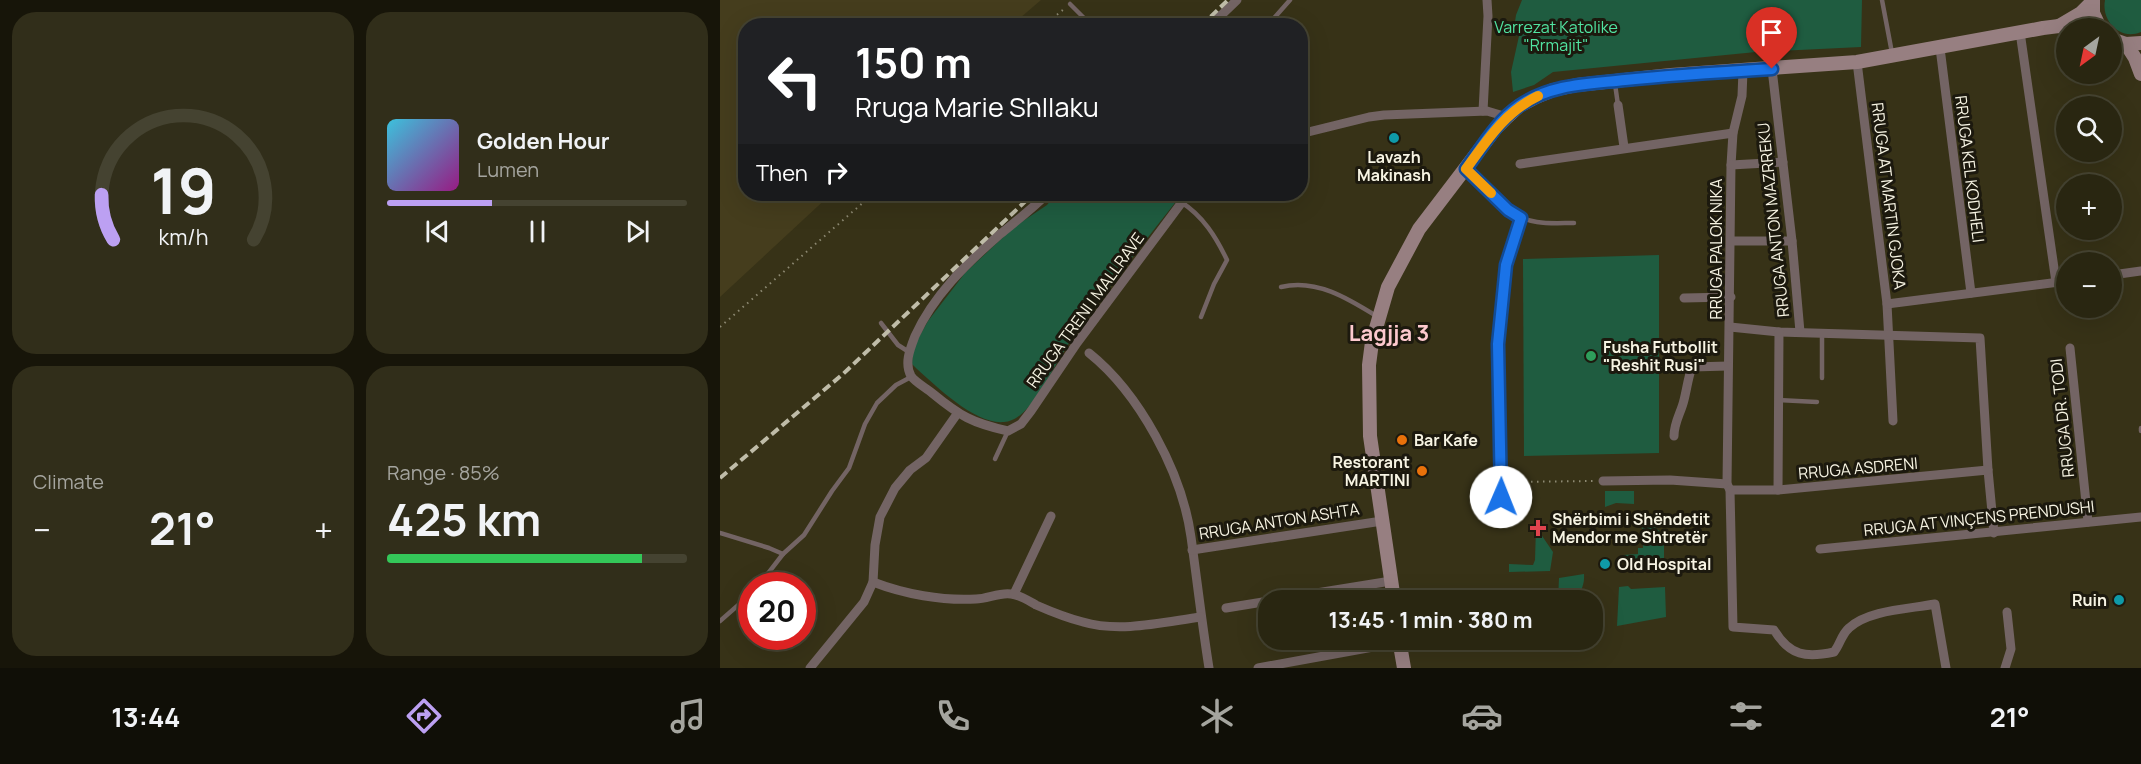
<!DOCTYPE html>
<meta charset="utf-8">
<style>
body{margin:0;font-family:Manrope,sans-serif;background:#312e1a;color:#f1f3f6;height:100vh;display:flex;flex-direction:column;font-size:22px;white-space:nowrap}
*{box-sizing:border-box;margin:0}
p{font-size:20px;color:#a5a59f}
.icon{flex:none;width:33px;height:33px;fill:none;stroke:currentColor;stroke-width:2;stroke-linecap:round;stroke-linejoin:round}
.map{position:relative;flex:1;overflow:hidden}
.side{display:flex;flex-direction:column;gap:12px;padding:12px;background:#171509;width:720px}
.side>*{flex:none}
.banner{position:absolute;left:18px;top:18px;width:570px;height:183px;border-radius:24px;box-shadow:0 6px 24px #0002,0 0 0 2px #454331;background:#202124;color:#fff;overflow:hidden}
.needle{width:39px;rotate:213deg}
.tools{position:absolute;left:1336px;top:18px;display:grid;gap:12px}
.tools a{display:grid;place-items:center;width:66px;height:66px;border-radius:50%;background:#292611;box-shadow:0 6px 24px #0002,0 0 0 2px #454331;font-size:30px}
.speed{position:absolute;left:18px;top:572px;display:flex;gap:12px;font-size:30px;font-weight:700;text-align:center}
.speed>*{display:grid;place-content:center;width:78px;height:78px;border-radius:50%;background:#292611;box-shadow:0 6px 24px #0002,0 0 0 2px #454331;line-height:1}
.speed .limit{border:9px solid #d22;background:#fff;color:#111}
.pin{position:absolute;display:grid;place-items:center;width:51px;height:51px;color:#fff;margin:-62px -26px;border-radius:50% 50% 50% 0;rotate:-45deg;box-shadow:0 0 6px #0007}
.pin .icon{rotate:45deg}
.me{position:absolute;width:66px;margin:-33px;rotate:1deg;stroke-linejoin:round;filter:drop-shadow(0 0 4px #0008)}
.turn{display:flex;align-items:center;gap:21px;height:126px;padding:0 18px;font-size:27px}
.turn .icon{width:78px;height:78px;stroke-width:2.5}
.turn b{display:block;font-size:42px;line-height:51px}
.then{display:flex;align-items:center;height:57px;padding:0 18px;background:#0003;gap:12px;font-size:22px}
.big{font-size:45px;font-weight:700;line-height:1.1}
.side .card{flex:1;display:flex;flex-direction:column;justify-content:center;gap:9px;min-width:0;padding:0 21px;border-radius:24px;background:#312e1a}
.side .dial{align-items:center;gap:0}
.dial svg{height:156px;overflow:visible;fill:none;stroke:#454331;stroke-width:7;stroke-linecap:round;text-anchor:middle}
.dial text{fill:#f1f3f6;stroke:none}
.song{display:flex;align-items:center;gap:18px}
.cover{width:72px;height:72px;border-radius:9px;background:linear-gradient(135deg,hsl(190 70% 55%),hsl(310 70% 35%))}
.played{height:6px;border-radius:3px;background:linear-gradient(90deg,#bca0f2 35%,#454331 35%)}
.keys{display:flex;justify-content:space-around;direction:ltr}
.heat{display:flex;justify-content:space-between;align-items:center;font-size:33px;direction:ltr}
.charge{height:9px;border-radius:4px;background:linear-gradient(90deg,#34c759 85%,#454331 0)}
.side .tiles{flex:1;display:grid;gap:12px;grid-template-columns:repeat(2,1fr)}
.trip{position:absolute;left:538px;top:590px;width:345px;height:60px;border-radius:24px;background:#292611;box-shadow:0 6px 24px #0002,0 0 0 2px #454331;font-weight:700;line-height:60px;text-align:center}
.tabs{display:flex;height:96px;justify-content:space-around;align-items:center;background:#100f07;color:#a5a59f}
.tabs .icon{width:42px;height:42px}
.tabs .active{color:#bca0f2}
.tabs b{font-size:27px;color:#f1f3f6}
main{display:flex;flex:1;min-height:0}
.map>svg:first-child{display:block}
.green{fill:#1f5c40}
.sand{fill:#453d1d}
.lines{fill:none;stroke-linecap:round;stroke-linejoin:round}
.path{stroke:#8d8972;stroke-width:2;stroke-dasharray:1.5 4.5;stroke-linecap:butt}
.service{stroke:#736464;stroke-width:4.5}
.minor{stroke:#736464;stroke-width:9}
.secondary{stroke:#977f81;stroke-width:14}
.rail{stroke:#bfbca8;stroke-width:4;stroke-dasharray:9 4.5;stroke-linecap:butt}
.route-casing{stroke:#114b97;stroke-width:15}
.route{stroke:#1a73e8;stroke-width:10}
.slow{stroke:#f59e0b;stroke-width:10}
.culture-dot{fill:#0f9aa8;stroke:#1c190e;stroke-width:2}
.leisure-dot{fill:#2e9e5b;stroke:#1c190e;stroke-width:2}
.food-dot{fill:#e8710a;stroke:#1c190e;stroke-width:2}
.health-dot{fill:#e0444e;stroke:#1c190e;stroke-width:2}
.labels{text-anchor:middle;stroke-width:6;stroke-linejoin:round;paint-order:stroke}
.park-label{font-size:16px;fill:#51e4a1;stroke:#1c190e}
.poi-label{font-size:16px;font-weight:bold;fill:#f7f4e3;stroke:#1c190e;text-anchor:start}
.street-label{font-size:16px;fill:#f7f4e3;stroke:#1c190e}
.district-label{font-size:22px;font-weight:bold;fill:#fdc9ce;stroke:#1c190e}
</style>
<main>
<section class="side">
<div class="tiles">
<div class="card dial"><svg viewBox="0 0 100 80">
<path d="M14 69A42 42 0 1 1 86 69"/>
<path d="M14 69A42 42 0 0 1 8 46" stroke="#bca0f2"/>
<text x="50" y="56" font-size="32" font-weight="700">19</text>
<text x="50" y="72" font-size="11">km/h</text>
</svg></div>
<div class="card">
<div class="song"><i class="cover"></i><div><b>Golden Hour</b><p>Lumen</p></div></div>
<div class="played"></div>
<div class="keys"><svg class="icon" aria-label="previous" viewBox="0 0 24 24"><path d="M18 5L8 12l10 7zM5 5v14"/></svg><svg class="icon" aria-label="pause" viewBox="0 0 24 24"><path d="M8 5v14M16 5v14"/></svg><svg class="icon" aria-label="next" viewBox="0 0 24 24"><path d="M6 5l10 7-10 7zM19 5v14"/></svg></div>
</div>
<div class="card"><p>Climate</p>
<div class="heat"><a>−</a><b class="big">21°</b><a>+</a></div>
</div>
<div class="card"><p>Range · 85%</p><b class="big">425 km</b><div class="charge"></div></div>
</div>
</section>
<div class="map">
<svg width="1421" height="668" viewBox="0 0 1421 668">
<rect width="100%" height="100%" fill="#373217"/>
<!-- green -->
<g class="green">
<polygon points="802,0 1142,0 1141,47 1036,52 833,72 814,85 793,92 791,72 799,36 793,35 796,15"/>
<path d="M 1385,0 L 1421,0 L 1421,32 C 1400,41 1381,21 1385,0 Z"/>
<path d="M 336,194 L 462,194 C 423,243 385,292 349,343 C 336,363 325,386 310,405 C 304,413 295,421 284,422 C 256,425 217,387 197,369 L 192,364 L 193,348 L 208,321 L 245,273 L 294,227 L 327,205 Z"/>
<polygon points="939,255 939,453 804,456 803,259"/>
<polygon points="885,491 914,491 914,504 896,503 885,507"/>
<polygon points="922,524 931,524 944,535 944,558 904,560 903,555 918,554 918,548 923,548"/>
<polygon points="816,527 833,552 830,571 789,572 789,564 813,565 815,560"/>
<path d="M 864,574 C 865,585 860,589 860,600 L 838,600 L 839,578 Z"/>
<polygon points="908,586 911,589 945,587 946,617 897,626 899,587"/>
</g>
<!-- sand -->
<polygon class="sand" points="0,0 321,0 292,25 26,26 26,194 111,194 0,297"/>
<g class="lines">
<!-- path -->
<g class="path">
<polyline points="323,26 344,9"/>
<polyline points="0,327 153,194"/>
<polyline points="787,482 874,481"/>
</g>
<!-- service -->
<g class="service">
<polyline points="1162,0 1172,53"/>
<polyline points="350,4 372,26"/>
<polyline points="547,26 570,0"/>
<polyline points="895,84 898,105"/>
<path d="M 747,170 C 769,190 786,218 817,222 C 829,224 842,223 854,223"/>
<path d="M 461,202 C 483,216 496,237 507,260 L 494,284 L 481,317"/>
<path d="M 561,287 C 596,278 629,299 658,317"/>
<polyline points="161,323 178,345 189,352"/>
<polyline points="1102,378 1102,333"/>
<polyline points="1058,400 1097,402"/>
<polyline points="1421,428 1421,431"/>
<polyline points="275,459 288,431"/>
<polyline points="780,511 781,433 778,344 786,265 801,218"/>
<polyline points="0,533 49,548 63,554"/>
<polyline points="39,585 63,554 84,535 112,491 129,468 145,424 157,403 176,385 191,377"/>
<polyline points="0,621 32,593"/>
</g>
<!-- minor -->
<g class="minor">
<polyline points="490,26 517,0"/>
<polyline points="1300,32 1336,282"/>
<polyline points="1220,48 1251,293"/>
<polyline points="1137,62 1167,304 1173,421"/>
<polyline points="1052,69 1072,241 1080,332"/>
<path d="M 1023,71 L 1022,96 L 1013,133 L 1011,165 L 1007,484 L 1010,490 L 1013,627 L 1054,630 C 1070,656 1086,658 1114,652 C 1120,645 1121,635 1129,628 C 1148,610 1189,609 1215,604 L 1226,668"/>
<polyline points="898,105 904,147"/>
<polyline points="763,111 768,16 767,0"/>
<polyline points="580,134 649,117 664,115 767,111 787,117"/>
<polyline points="800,164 1013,133"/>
<polyline points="1011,165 1063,162"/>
<path d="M 327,194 C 312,209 295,222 279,235 C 246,264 213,296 195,336 C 190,349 184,363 191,376 C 195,382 206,388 212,393 C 240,416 252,423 288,431 L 301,424 L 311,411 L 357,343 L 468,194"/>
<polyline points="1011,241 1072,241"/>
<polyline points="1392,275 1421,271"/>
<polyline points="964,298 1011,297"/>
<polyline points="1167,304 1347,281"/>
<polyline points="1010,327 1059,332 1260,338 1268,470 1274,533"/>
<polyline points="1350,348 1368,522"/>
<path d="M 369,353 C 419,393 462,472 471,537 C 477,580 482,624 489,668"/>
<path d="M 954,436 C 954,422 961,413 964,400 C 967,388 968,378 972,367 L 1008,366"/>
<polyline points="883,481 950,480 1007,484"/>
<polyline points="1010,490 1058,490 1268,470"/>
<polyline points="1058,490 1059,332"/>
<polyline points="1100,549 1421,517"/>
<polyline points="472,550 662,521"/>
<path d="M 153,582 C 184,594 222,601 256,599 C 267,599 280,592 291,594 C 300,595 309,601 316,605 C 332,612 347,618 363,622 C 400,633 444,622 481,617"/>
<polyline points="294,594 331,516"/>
<polyline points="553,600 671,581"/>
<polyline points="506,608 549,601"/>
<polyline points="90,668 144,602 153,582 155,545 160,517 175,488 190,470 206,458 237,414"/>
<polyline points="538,668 653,647 680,645"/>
<polyline points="1285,668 1291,649 1287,612"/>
</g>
<!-- secondary -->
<g class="secondary">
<polyline points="1373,0 1373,13 1380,28"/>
<polyline points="1339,26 1361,13 1373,1"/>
<polyline points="1392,39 1406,44 1421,43"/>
<polyline points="1406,44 1415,58 1421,74"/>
<polyline points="674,600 650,436 649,365 652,342 668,287 699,229 776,128 787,117 799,106 816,97 833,90 857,85 951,75 1137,62 1323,28 1339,26 1366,28"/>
<polyline points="679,639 684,668"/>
</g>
<!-- rail -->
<g class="rail">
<polyline points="481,26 508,0"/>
<polyline points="0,478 123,374 313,194"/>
</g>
</g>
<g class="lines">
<defs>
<path id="route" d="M 781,497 L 778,344 L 786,265 L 801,218 L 788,210 L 746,169 C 762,147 777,121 799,106 C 831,84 868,84 905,80 C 954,75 1003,72 1052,69"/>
</defs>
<!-- route casing -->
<use href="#route" class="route-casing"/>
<!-- route -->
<use href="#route" class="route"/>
<!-- slow -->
<path class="slow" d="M 771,193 L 746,169 C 767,140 785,112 818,96"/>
</g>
<!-- markers -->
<g class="culture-dot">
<circle cx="674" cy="138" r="6"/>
<circle cx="885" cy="564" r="6"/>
<circle cx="1399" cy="600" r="6"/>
</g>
<circle class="leisure-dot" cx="871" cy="356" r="6"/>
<g class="food-dot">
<circle cx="682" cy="440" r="6"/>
<circle cx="702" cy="471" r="6"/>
</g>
<path class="health-dot" d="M815 519h6v6h6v6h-6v6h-6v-6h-6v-6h6z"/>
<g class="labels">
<!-- park labels -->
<g class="park-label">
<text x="836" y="33">Varrezat Katolike<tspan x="836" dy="18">"Rrmajit"</tspan></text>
</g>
<!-- poi labels -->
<g class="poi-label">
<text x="674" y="163" text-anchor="middle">Lavazh<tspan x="674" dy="18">Makinash</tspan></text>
<text x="883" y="353">Fusha Futbollit<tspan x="883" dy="18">"Reshit Rusi"</tspan></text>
<text x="694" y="446">Bar Kafe</text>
<text x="690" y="468" text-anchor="end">Restorant<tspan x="690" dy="18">MARTINI</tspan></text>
<text x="832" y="525">Shërbimi i Shëndetit<tspan x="832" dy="18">Mendor me Shtretër</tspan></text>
<text x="897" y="570">Old Hospital</text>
<text x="1387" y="606" text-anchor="end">Ruin</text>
</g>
<!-- street labels -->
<g class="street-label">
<text transform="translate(1250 169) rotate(83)" y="6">RRUGA KEL KODHELI</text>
<text transform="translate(1169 196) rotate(83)" y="6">RRUGA AT MARTIN GJOKA</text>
<text transform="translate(1053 220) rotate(-96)" y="6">RRUGA ANTON MAZRREKU</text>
<text transform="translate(996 249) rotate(-90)" y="6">RRUGA PALOK NIKA</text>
<text transform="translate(365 310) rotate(-54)" y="6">RRUGA TRENI I MALLRAVE</text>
<text transform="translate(1342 418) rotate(-96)" y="6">RRUGA DR. TODI</text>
<text transform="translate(1138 468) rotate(-5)" y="6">RRUGA ASDRENI</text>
<text transform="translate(1259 518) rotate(-6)" y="6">RRUGA AT VINÇENS PRENDUSHI</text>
<text transform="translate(559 521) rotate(-9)" y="6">RRUGA ANTON ASHTA</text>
</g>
<!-- district labels -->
<g class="district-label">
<text x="669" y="341">Lagjja 3</text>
</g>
</g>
</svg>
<div class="tools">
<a><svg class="needle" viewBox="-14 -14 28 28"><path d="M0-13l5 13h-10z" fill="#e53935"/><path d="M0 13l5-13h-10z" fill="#a5a59f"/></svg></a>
<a><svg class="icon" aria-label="search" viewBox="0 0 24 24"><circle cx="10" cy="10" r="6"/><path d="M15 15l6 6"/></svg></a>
<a>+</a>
<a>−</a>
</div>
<div class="speed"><div class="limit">20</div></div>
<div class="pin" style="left:1052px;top:69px;background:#d93025"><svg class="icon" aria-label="arrive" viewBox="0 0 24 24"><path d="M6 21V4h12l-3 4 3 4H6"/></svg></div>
<svg class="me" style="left:781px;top:497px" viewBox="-20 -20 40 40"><circle r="19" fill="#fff"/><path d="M0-13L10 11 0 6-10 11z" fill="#1a73e8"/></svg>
<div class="trip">13:45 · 1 min · 380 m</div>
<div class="banner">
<div class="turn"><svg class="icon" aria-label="left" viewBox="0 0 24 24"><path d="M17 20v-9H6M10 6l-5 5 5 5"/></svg><div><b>150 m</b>Rruga Marie Shllaku</div></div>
<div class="then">Then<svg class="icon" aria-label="right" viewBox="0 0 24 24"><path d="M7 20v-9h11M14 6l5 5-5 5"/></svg></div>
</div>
</div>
</main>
<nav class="tabs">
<b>13:44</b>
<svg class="icon active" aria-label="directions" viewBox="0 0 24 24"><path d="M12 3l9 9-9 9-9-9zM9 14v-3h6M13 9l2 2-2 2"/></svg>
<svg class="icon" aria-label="music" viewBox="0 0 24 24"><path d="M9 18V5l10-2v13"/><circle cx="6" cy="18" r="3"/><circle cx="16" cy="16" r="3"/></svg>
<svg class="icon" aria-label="phone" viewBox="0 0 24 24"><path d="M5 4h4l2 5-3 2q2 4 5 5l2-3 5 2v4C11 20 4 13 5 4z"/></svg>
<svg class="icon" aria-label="climate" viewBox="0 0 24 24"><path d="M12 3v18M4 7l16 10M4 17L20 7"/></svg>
<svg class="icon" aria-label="car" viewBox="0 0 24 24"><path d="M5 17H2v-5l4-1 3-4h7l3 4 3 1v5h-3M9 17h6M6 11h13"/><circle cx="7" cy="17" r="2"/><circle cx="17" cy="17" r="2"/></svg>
<svg class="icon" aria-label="filters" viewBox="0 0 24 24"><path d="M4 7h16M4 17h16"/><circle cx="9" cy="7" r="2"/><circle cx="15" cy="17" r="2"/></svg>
<b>21°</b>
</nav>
